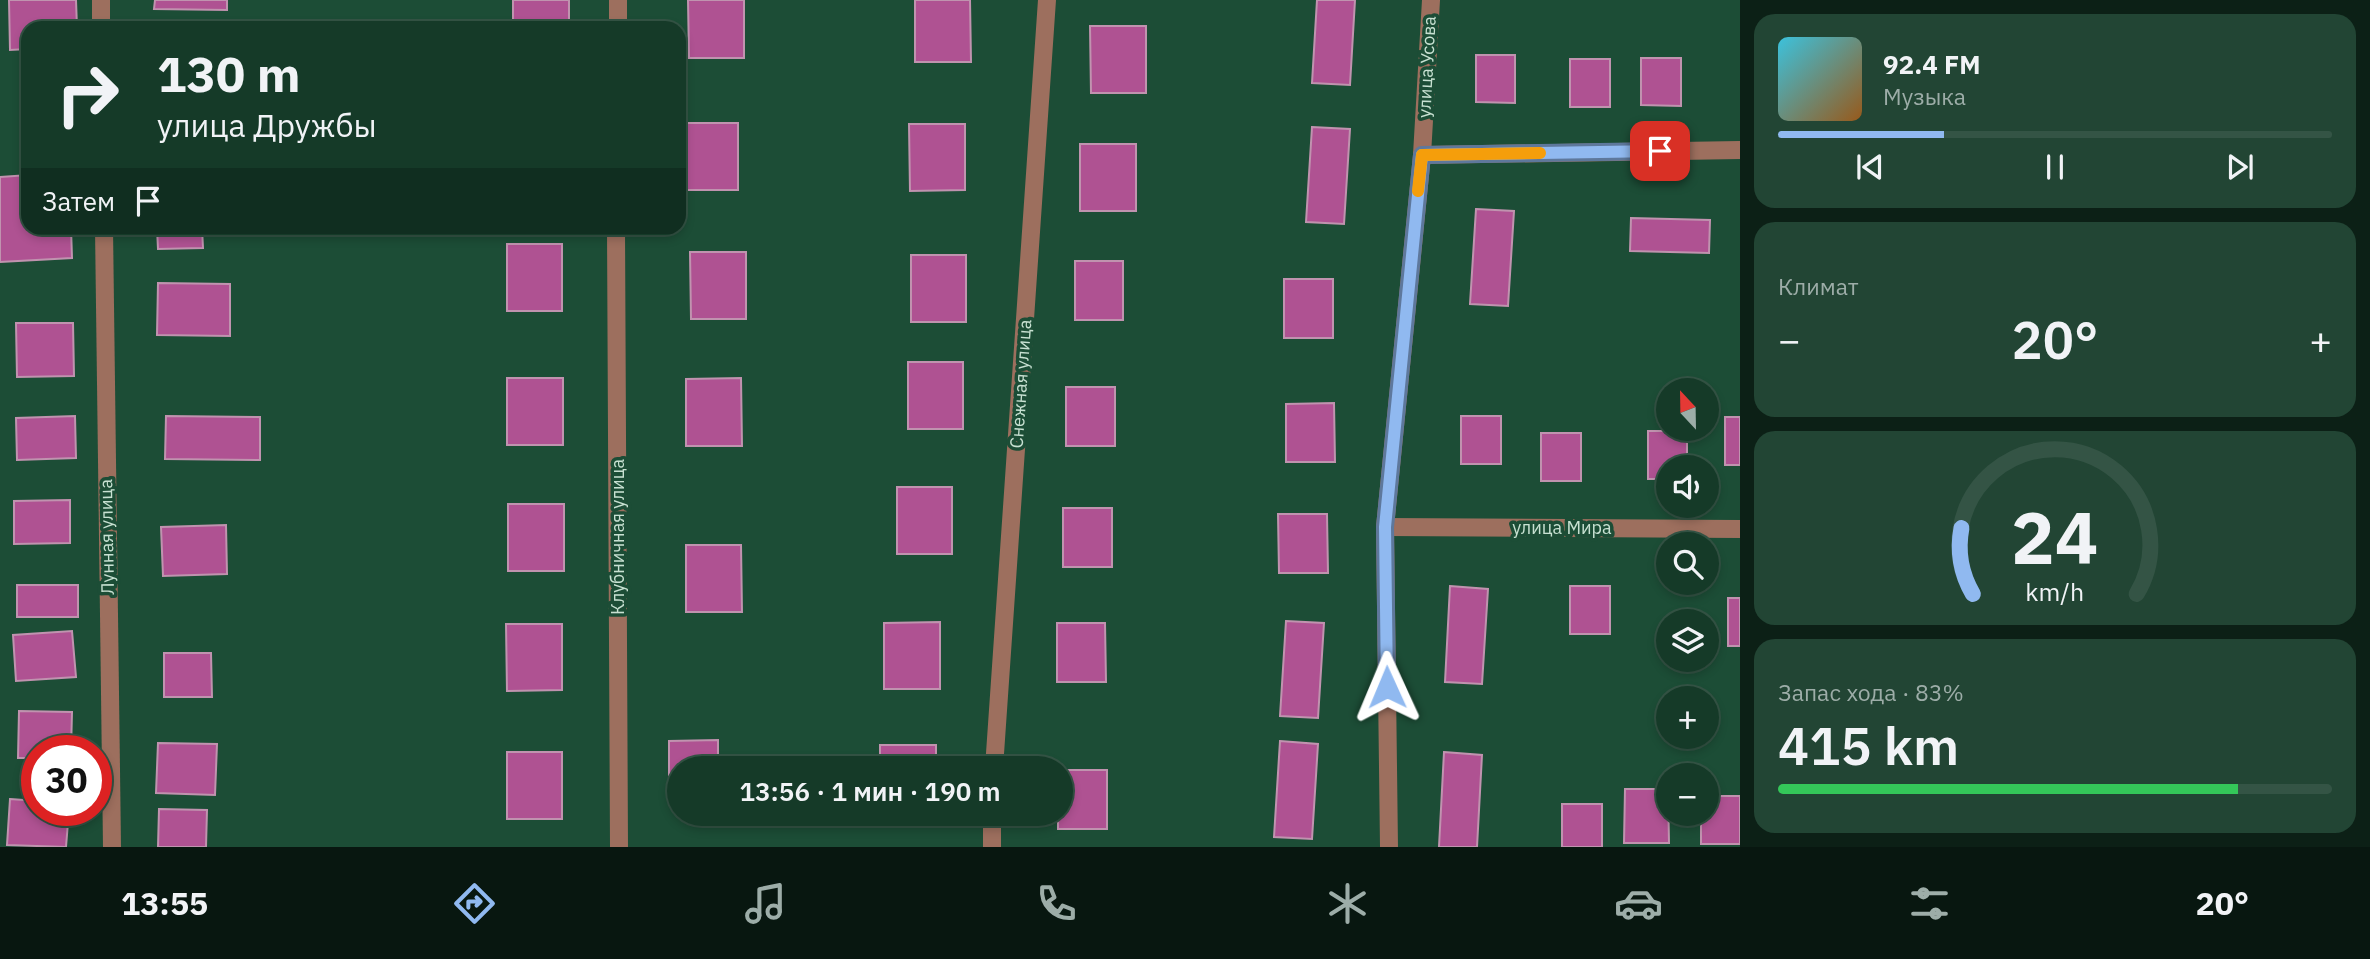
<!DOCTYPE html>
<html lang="ru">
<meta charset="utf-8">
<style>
body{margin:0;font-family:"IBM Plex Sans",sans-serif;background:#224534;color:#f1f3f6;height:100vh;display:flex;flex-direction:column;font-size:26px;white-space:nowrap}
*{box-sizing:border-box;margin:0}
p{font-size:23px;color:#9dada8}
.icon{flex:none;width:38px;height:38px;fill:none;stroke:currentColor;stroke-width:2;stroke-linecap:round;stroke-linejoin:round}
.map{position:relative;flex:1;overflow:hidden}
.details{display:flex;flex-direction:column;gap:14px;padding:14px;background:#0c2016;width:630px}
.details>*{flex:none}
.banner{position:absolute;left:21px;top:21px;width:665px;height:214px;border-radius:21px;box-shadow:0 4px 10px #0003,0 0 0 2px #345445;background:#153a28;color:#f1f3f6;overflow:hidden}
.needle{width:46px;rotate:338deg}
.buttons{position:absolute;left:1656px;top:378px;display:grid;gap:14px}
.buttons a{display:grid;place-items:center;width:63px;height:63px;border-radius:50%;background:#153a28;box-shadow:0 4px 10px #0003,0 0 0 2px #345445;font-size:35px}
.speed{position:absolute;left:21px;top:735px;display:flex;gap:14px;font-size:35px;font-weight:700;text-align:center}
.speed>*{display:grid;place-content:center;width:91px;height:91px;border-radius:50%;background:#153a28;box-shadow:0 4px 10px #0003,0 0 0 2px #345445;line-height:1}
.speed .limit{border:10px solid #d22;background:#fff;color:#111}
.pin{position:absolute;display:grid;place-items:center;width:60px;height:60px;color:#fff;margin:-30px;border-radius:14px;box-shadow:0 4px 10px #0006}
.me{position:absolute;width:77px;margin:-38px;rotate:359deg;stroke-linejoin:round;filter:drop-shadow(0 0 5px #0008)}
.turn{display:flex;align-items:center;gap:24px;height:147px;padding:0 21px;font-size:32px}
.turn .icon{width:91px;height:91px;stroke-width:2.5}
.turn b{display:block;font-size:49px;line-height:60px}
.then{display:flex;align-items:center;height:66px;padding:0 21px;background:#0003;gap:14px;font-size:26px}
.big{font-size:52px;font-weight:600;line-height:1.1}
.details .card{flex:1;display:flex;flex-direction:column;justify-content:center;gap:10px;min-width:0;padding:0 24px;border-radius:21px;background:#224534}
.details .dial{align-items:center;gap:0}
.dial svg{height:182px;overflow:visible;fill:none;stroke:#345445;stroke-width:7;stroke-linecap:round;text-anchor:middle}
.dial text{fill:#f1f3f6;stroke:none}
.song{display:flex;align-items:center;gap:21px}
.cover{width:84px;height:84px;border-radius:10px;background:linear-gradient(135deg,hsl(190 70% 55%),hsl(30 70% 35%))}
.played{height:7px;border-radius:4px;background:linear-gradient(90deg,#90b9f0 30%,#345445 30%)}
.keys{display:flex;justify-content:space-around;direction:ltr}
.heat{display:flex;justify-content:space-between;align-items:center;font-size:38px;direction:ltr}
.charge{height:10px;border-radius:5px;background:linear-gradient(90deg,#34c759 83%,#345445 0)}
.trip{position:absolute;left:667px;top:756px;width:406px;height:70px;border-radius:35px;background:#153a28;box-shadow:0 4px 10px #0003,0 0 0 2px #345445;font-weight:600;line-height:70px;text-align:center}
.tab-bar{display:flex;height:112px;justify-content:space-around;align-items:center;background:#081710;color:#9dada8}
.tab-bar .icon{width:49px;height:49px}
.tab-bar .current{color:#90b9f0}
.tab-bar b{font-size:32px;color:#f1f3f6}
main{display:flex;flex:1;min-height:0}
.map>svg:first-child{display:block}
.building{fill:#af5292;stroke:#c093af;stroke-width:2}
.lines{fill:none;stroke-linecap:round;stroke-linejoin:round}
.minor{stroke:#9d6f5e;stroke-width:18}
.route-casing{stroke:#5e789c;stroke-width:18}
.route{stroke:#90b9f0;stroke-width:12}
.slow{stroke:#f59e0b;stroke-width:12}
.labels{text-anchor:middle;stroke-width:7;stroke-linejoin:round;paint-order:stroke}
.street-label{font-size:18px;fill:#c8e1d2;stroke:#1c4d36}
</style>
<main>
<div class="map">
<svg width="1740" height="847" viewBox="0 0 1740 847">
<rect width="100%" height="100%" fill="#1c4d36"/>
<!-- building -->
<g class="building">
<polygon points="9,0 76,0 77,28 28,28 28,49 10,50"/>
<polygon points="155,0 227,0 227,10 154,9"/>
<rect x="513" y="0" width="56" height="28"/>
<polygon points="688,0 744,0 744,58 689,58"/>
<polygon points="915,0 970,0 971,62 915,62"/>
<polygon points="1317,0 1355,0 1350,85 1312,83"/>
<polygon points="1090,26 1146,26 1146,93 1091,93"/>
<polygon points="1476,55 1515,55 1515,103 1476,102"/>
<polygon points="1641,58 1681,58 1681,106 1641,105"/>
<rect x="1570" y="59" width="40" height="48"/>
<rect x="683" y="123" width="55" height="67"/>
<polygon points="909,124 965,124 965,190 910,191"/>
<polygon points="1312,127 1350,129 1344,224 1306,222"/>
<rect x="1080" y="144" width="56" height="67"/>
<polygon points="28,175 28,228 71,228 72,258 0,262 0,177"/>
<polygon points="1476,209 1514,211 1508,306 1470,304"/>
<polygon points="1631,218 1710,220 1709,253 1630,251"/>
<polygon points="157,228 202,228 203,248 158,249"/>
<rect x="507" y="244" width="55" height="67"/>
<polygon points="690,252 746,252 746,319 691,319"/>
<rect x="911" y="255" width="55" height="67"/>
<rect x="1075" y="261" width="48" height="59"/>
<rect x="1284" y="279" width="49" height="59"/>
<polygon points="158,283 230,284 230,336 157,335"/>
<polygon points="16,323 73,323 74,376 17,377"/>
<rect x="908" y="362" width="55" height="67"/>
<rect x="507" y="378" width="56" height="67"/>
<polygon points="741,378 742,446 686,446 686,379"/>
<rect x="1066" y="387" width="49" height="59"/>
<polygon points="1334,403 1335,462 1286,462 1286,404"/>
<polygon points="75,416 76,458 17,460 16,418"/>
<polygon points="166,416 260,417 260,460 165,459"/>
<rect x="1461" y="416" width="40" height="48"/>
<rect x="1725" y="417" width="15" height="48"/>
<polygon points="1648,431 1687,431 1687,467 1668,467 1668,479 1648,479"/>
<rect x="1541" y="433" width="40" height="48"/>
<rect x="897" y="487" width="55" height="67"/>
<polygon points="70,500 70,543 14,544 14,501"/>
<rect x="508" y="504" width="56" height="67"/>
<rect x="1063" y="508" width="49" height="59"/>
<polygon points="1278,514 1327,514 1328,573 1279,573"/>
<polygon points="226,525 227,574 163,576 161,527"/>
<polygon points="686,545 741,545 742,612 686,612"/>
<rect x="17" y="585" width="61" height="32"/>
<polygon points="1450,586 1488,589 1482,684 1445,682"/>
<rect x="1570" y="586" width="40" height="48"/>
<rect x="1728" y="598" width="12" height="48"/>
<polygon points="1286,621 1324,623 1318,718 1280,716"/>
<polygon points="940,622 940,689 884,689 884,623"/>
<polygon points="1057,623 1105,623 1106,682 1057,682"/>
<polygon points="506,624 562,624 562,690 507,691"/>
<polygon points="72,631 76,677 16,681 13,635"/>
<polygon points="164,653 211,653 212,697 164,697"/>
<polygon points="19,711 72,712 71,751 37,751 37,758 18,758"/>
<polygon points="718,740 718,768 679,768 679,799 669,799 669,741"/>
<polygon points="1280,741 1318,744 1312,839 1274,837"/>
<polygon points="158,743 217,744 215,795 156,793"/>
<rect x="880" y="745" width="56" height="23"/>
<rect x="507" y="752" width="55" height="67"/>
<polygon points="1444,752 1482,755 1477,847 1439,847"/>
<polygon points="1060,770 1107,770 1107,829 1058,829 1058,814 1060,814"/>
<polygon points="1625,789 1668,789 1669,843 1624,843"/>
<polygon points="1706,796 1740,796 1740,844 1701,844 1701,814 1706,814"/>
<polygon points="10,799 37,801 37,810 69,810 66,847 7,845"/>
<rect x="1562" y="804" width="40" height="43"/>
<polygon points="159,809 207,810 206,847 158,847"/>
</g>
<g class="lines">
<!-- minor -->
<g class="minor">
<polyline points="101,0 101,28"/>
<polyline points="618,28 618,0"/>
<polyline points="1422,155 1740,150"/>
<polyline points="104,228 112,847"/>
<polyline points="616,228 619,847"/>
<polyline points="1385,527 1740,529"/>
<polyline points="994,768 1047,0"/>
<polyline points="992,847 992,814"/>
<polyline points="1389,847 1385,527 1422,155 1431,0"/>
</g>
</g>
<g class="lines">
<defs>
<polyline id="route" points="1387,687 1385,527 1422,155 1660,151"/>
</defs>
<!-- route casing -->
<use href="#route" class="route-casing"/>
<!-- route -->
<use href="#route" class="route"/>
<!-- slow -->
<polyline class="slow" points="1418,191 1422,155 1540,153"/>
</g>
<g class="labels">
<!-- street labels -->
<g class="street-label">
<text transform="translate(1427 67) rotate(-87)" y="6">улица Усова</text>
<text transform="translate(1021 384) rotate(-86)" y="6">Снежная улица</text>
<text x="1562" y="534">улица Мира</text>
<text transform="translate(107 537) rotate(-91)" y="6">Лунная улица</text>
<text transform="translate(618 537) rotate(-90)" y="6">Клубничная улица</text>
</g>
</g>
</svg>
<div class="buttons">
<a><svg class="needle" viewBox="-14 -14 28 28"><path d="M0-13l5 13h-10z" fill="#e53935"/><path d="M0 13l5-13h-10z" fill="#9dada8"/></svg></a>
<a><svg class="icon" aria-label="sound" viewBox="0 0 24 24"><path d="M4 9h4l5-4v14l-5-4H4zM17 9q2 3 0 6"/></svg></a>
<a><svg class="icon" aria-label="search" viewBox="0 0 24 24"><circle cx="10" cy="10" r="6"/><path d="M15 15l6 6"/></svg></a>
<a><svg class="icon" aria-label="layers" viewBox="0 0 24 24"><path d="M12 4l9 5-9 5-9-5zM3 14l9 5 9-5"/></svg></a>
<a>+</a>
<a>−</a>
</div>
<div class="speed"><div class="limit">30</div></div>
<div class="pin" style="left:1660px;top:151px;background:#d93025"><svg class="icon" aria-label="arrive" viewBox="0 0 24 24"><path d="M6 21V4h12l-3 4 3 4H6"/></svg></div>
<svg class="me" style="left:1387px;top:687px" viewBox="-20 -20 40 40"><path d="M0-17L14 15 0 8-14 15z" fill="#90b9f0" stroke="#fff" stroke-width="4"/></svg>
<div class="trip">13:56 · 1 мин · 190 m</div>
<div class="banner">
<div class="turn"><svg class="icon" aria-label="right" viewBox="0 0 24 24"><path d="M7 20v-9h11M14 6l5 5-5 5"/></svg><div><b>130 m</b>улица Дружбы</div></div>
<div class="then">Затем<svg class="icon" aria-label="arrive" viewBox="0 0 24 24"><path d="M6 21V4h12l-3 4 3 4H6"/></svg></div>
</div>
</div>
<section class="details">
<div class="card">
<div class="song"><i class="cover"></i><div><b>92.4 FM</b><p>Музыка</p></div></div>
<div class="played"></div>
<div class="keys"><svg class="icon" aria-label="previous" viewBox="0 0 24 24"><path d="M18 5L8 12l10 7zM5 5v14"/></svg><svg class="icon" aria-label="pause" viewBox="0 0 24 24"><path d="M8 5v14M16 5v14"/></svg><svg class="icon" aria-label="next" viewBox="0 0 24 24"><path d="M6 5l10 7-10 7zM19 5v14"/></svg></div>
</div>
<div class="card"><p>Климат</p>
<div class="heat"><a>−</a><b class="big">20°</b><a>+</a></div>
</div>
<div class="card dial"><svg viewBox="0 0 100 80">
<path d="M14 69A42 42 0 1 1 86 69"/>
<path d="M14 69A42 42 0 0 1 9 40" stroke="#90b9f0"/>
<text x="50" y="56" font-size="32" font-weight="700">24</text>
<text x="50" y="72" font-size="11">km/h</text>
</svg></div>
<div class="card"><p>Запас хода · 83%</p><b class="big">415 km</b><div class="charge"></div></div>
</section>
</main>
<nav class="tab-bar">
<b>13:55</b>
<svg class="icon current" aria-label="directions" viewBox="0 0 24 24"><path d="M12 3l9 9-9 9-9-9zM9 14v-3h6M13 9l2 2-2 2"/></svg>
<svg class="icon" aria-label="music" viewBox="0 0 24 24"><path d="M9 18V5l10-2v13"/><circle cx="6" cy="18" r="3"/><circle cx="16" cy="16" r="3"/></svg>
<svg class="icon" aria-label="phone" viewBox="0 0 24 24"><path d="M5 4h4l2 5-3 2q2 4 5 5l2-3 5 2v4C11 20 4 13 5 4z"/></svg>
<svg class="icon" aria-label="climate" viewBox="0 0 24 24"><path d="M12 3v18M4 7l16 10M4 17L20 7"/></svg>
<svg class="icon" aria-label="car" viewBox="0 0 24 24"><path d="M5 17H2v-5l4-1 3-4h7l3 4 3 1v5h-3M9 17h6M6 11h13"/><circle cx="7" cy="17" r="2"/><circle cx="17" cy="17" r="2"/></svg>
<svg class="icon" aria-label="filters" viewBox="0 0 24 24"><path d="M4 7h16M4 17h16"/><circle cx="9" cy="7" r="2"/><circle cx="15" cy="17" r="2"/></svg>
<b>20°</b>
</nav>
